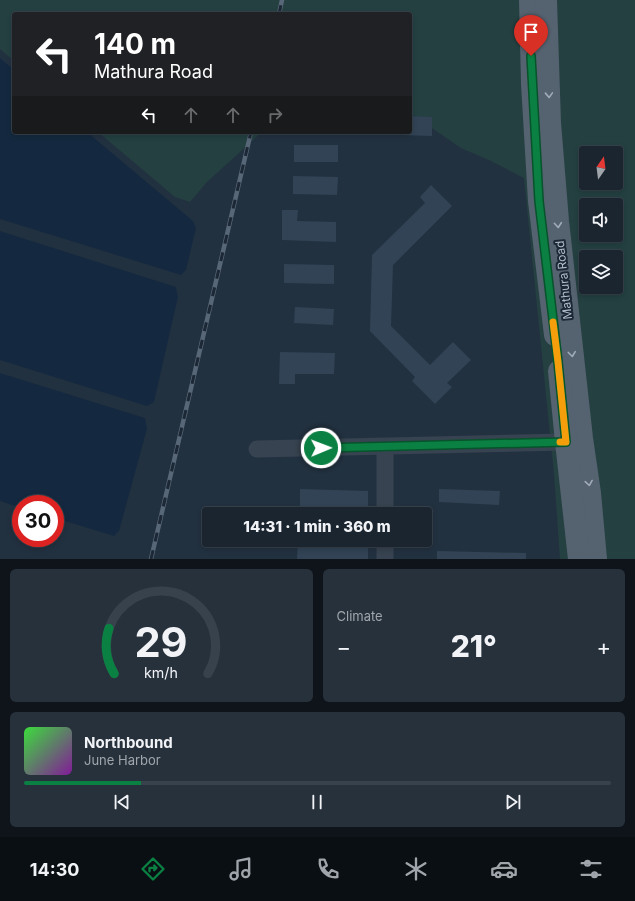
<!DOCTYPE html>
<meta charset="utf-8">
<style>
body{margin:0;font-family:Inter,sans-serif;background:#27313c;color:#f1f3f6;height:100vh;display:flex;flex-direction:column;font-size:15px;white-space:nowrap}
*{box-sizing:border-box;margin:0}
p{font-size:13px;color:#9fa5ab}
.icon{flex:none;width:22px;height:22px;fill:none;stroke:currentColor;stroke-width:2;stroke-linecap:round;stroke-linejoin:round}
.map{position:relative;height:559px;overflow:hidden}
.side{display:flex;flex-direction:column;gap:10px;padding:10px;background:#0e141a;flex:1}
.side>*{flex:none}
.hud{position:absolute;left:12px;top:12px;width:400px;height:122px;border-radius:4px;box-shadow:0 2px 6px #0003,0 0 0 1px #38424c;background:#202124;color:#fff;overflow:hidden}
.needle{width:26px;rotate:14deg}
.buttons{position:absolute;left:579px;top:146px;display:grid;gap:8px}
.buttons a{display:grid;place-items:center;width:44px;height:44px;border-radius:4px;background:#1a2530;box-shadow:0 2px 6px #0003,0 0 0 1px #38424c;font-size:20px}
.speed{position:absolute;left:12px;top:495px;display:flex;gap:8px;font-size:20px;font-weight:700;text-align:center}
.speed>*{display:grid;place-content:center;width:52px;height:52px;border-radius:50%;background:#1a2530;box-shadow:0 2px 6px #0003,0 0 0 1px #38424c;line-height:1}
.speed .limit{border:6px solid #d22;background:#fff;color:#111}
.pin{position:absolute;display:grid;place-items:center;width:34px;height:34px;color:#fff;margin:-41px -17px;border-radius:50% 50% 50% 0;rotate:-45deg;box-shadow:0 0 4px #0007}
.pin .icon{rotate:45deg}
.me{position:absolute;width:44px;margin:-22px;rotate:89deg;stroke-linejoin:round;filter:drop-shadow(0 0 3px #0008)}
.turn{display:flex;align-items:center;gap:14px;height:84px;padding:0 16px;font-size:18px}
.turn .icon{width:52px;height:52px;stroke-width:2.5}
.turn b{display:block;font-size:28px;line-height:34px}
.lanes{display:flex;align-items:center;height:38px;padding:0 16px;background:#0003;justify-content:center;gap:20px;direction:ltr}
.lanes .off{opacity:.35}
.big{font-size:30px;font-weight:800;line-height:1.1}
.side .widget{flex:1;display:flex;flex-direction:column;justify-content:center;gap:6px;min-width:0;padding:0 14px;border-radius:6px;background:#27313c}
.side .dial{align-items:center;gap:0}
.dial svg{height:104px;overflow:visible;fill:none;stroke:#38424c;stroke-width:7;stroke-linecap:round;text-anchor:middle}
.dial text{fill:#f1f3f6;stroke:none}
.song{display:flex;align-items:center;gap:12px}
.cover{width:48px;height:48px;border-radius:6px;background:linear-gradient(135deg,hsl(120 70% 55%),hsl(290 70% 35%))}
.played{height:4px;border-radius:2px;background:linear-gradient(90deg,#0b8043 20%,#38424c 20%)}
.keys{display:flex;justify-content:space-around;direction:ltr}
.heat{display:flex;justify-content:space-between;align-items:center;font-size:22px;direction:ltr}
.side .tiles{flex:1;display:grid;gap:10px;grid-template-columns:1fr 1fr}
.widget:last-child{grid-column:span 2}
.trip{position:absolute;left:202px;top:507px;width:230px;height:40px;border-radius:4px;background:#1a2530;box-shadow:0 2px 6px #0003,0 0 0 1px #38424c;font-weight:800;line-height:40px;text-align:center}
.tab-bar{display:flex;height:64px;justify-content:space-around;align-items:center;background:#0a0f13;color:#9fa5ab}
.tab-bar .icon{width:28px;height:28px}
.tab-bar .on{color:#0b8043}
.tab-bar b{font-size:18px;color:#f1f3f6}
.map>svg:first-child{display:block}
.green{fill:#244041;fill-rule:evenodd}
.water{fill:#14293f}
.building{fill:#314355}
.lines{fill:none;stroke-linecap:round;stroke-linejoin:round}
.minor{stroke:#374350;stroke-width:17}
.major{stroke:#556270;stroke-width:22}
.rail-casing{stroke:#586777;stroke-width:4.5}
.rail{stroke:#1c2835;stroke-width:3;stroke-dasharray:9;stroke-linecap:butt}
.oneway{stroke:#a0acb9}
.route-casing{stroke:#07532c;stroke-width:10}
.route{stroke:#0b8043;stroke-width:7}
.slow{stroke:#f59e0b;stroke-width:7}
.labels{text-anchor:middle;stroke-width:4;stroke-linejoin:round;paint-order:stroke}
.street-label{font-size:12px;fill:#b3becb;stroke:#1c2835}
</style>
<div class="map">
<svg width="635" height="559" viewBox="0 0 635 559">
<rect width="100%" height="100%" fill="#223140"/>
<!-- green -->
<g class="green">
<path d="M 0,0 L 635,0 L 635,559 L 560,559 L 554,474 L 524,178 L 491,161 L 461,148 L 410,113 L 410,14 L 14,14 L 14,61 L 0,49 ZM 586,153 L 616,153 L 616,183 L 586,183 ZM 586,205 L 616,205 L 616,235 L 586,235 ZM 586,257 L 616,257 L 616,287 L 586,287 Z"/>
<polygon points="98,132 262,132 207,182 190,202 175,197"/>
</g>
<!-- water -->
<g class="water">
<polygon points="0,58 14,70 14,132 87,132 193,221 196,228 186,270 181,275 0,219"/>
<polygon points="0,231 176,287 178,297 154,402 147,406 0,360"/>
<polygon points="0,373 145,418 147,429 119,531 114,536 55,518 55,504 21,504 21,508 0,501"/>
</g>
<!-- building -->
<g class="building">
<polygon points="410,116 432,117 432,136 369,134 369,132 410,132"/>
<rect x="294" y="145" width="44" height="17"/>
<polygon points="293,176 338,177 337,195 293,194"/>
<polygon points="431,185 452,206 393,265 391,326 430,365 453,342 471,360 447,383 452,387 435,404 412,381 415,377 370,331 372,255 425,203 420,197"/>
<polygon points="282,210 298,210 297,221 336,222 336,242 282,240"/>
<polygon points="284,264 334,265 334,284 284,283"/>
<polygon points="295,307 334,309 333,325 294,323"/>
<polygon points="280,352 335,353 334,374 295,374 295,384 279,384"/>
<polygon points="300,489 368,491 368,514 356,514 357,510 300,507"/>
<polygon points="439,489 500,491 499,505 439,502"/>
<polygon points="298,540 368,540 368,559 297,559"/>
<polygon points="437,551 526,553 526,559 437,559"/>
</g>
<g class="lines">
<!-- minor -->
<g class="minor">
<polyline points="257,449 566,442"/>
<polyline points="385,514 385,447"/>
<polyline points="385,559 385,540"/>
</g>
<!-- major -->
<g class="major">
<polyline points="530,0 532,84 539,201 555,335"/>
<polyline points="546,0 550,123 558,221 582,438 590,493 596,559"/>
<polyline points="559,371 566,442 579,559"/>
</g>
<defs>
<g id="rail">
<polyline points="279,14 282,0"/>
<polyline points="151,559 251,132"/>
</g>
</defs>
<!-- rail casing -->
<use href="#rail" class="rail-casing"/>
<!-- rail -->
<use href="#rail" class="rail"/>
</g>
<!-- one-way arrows -->
<defs><path id="oneway-chevron" d="M-2-3.5L2.5 0L-2 3.5" fill="none" stroke-width="1.6" stroke-linecap="round" stroke-linejoin="round"/></defs>
<g class="oneway">
<use href="#oneway-chevron" transform="translate(549 95) rotate(88)"/>
<use href="#oneway-chevron" transform="translate(558 225) rotate(85)"/>
<use href="#oneway-chevron" transform="translate(572 354) rotate(83)"/>
<use href="#oneway-chevron" transform="translate(589 483) rotate(81)"/>
</g>
<g class="lines">
<defs>
<polyline id="route" points="321,448 566,442 558,362 539,201 531,56"/>
</defs>
<!-- route casing -->
<use href="#route" class="route-casing"/>
<!-- route -->
<use href="#route" class="route"/>
<!-- slow -->
<polyline class="slow" points="553,322 558,362 566,442 560,442"/>
</g>
<g class="labels">
<!-- street labels -->
<g class="street-label">
<text transform="translate(564 280) rotate(-96)" y="4">Mathura Road</text>
</g>
</g>
</svg>
<div class="buttons">
<a><svg class="needle" viewBox="-14 -14 28 28"><path d="M0-13l5 13h-10z" fill="#e53935"/><path d="M0 13l5-13h-10z" fill="#9fa5ab"/></svg></a>
<a><svg class="icon" aria-label="sound" viewBox="0 0 24 24"><path d="M4 9h4l5-4v14l-5-4H4zM17 9q2 3 0 6"/></svg></a>
<a><svg class="icon" aria-label="layers" viewBox="0 0 24 24"><path d="M12 4l9 5-9 5-9-5zM3 14l9 5 9-5"/></svg></a>
</div>
<div class="speed"><div class="limit">30</div></div>
<div class="pin" style="left:531px;top:56px;background:#d93025"><svg class="icon" aria-label="arrive" viewBox="0 0 24 24"><path d="M6 21V4h12l-3 4 3 4H6"/></svg></div>
<svg class="me" style="left:321px;top:448px" viewBox="-20 -20 40 40"><circle r="17" fill="#0b8043" stroke="#fff" stroke-width="3"/><path d="M0-11L8 9 0 5-8 9z" fill="#fff"/></svg>
<div class="trip">14:31 · 1 min · 360 m</div>
<div class="hud">
<div class="turn"><svg class="icon" aria-label="left" viewBox="0 0 24 24"><path d="M17 20v-9H6M10 6l-5 5 5 5"/></svg><div><b>140 m</b>Mathura Road</div></div>
<div class="lanes"><svg class="icon" aria-label="left" viewBox="0 0 24 24"><path d="M17 20v-9H6M10 6l-5 5 5 5"/></svg><svg class="icon off" aria-label="ahead" viewBox="0 0 24 24"><path d="M12 20V5M6 11l6-6 6 6"/></svg><svg class="icon off" aria-label="ahead" viewBox="0 0 24 24"><path d="M12 20V5M6 11l6-6 6 6"/></svg><svg class="icon off" aria-label="right" viewBox="0 0 24 24"><path d="M7 20v-9h11M14 6l5 5-5 5"/></svg></div>
</div>
</div>
<section class="side">
<div class="tiles">
<div class="widget dial"><svg viewBox="0 0 100 80">
<path d="M14 69A42 42 0 1 1 86 69"/>
<path d="M14 69A42 42 0 0 1 10 34" stroke="#0b8043"/>
<text x="50" y="56" font-size="32" font-weight="700">29</text>
<text x="50" y="72" font-size="11">km/h</text>
</svg></div>
<div class="widget"><p>Climate</p>
<div class="heat"><a>−</a><b class="big">21°</b><a>+</a></div>
</div>
<div class="widget">
<div class="song"><i class="cover"></i><div><b>Northbound</b><p>June Harbor</p></div></div>
<div class="played"></div>
<div class="keys"><svg class="icon" aria-label="previous" viewBox="0 0 24 24"><path d="M18 5L8 12l10 7zM5 5v14"/></svg><svg class="icon" aria-label="pause" viewBox="0 0 24 24"><path d="M8 5v14M16 5v14"/></svg><svg class="icon" aria-label="next" viewBox="0 0 24 24"><path d="M6 5l10 7-10 7zM19 5v14"/></svg></div>
</div>
</div>
</section>
<nav class="tab-bar">
<b>14:30</b>
<svg class="icon on" aria-label="directions" viewBox="0 0 24 24"><path d="M12 3l9 9-9 9-9-9zM9 14v-3h6M13 9l2 2-2 2"/></svg>
<svg class="icon" aria-label="music" viewBox="0 0 24 24"><path d="M9 18V5l10-2v13"/><circle cx="6" cy="18" r="3"/><circle cx="16" cy="16" r="3"/></svg>
<svg class="icon" aria-label="phone" viewBox="0 0 24 24"><path d="M5 4h4l2 5-3 2q2 4 5 5l2-3 5 2v4C11 20 4 13 5 4z"/></svg>
<svg class="icon" aria-label="climate" viewBox="0 0 24 24"><path d="M12 3v18M4 7l16 10M4 17L20 7"/></svg>
<svg class="icon" aria-label="car" viewBox="0 0 24 24"><path d="M5 17H2v-5l4-1 3-4h7l3 4 3 1v5h-3M9 17h6M6 11h13"/><circle cx="7" cy="17" r="2"/><circle cx="17" cy="17" r="2"/></svg>
<svg class="icon" aria-label="filters" viewBox="0 0 24 24"><path d="M4 7h16M4 17h16"/><circle cx="9" cy="7" r="2"/><circle cx="15" cy="17" r="2"/></svg>
</nav>
